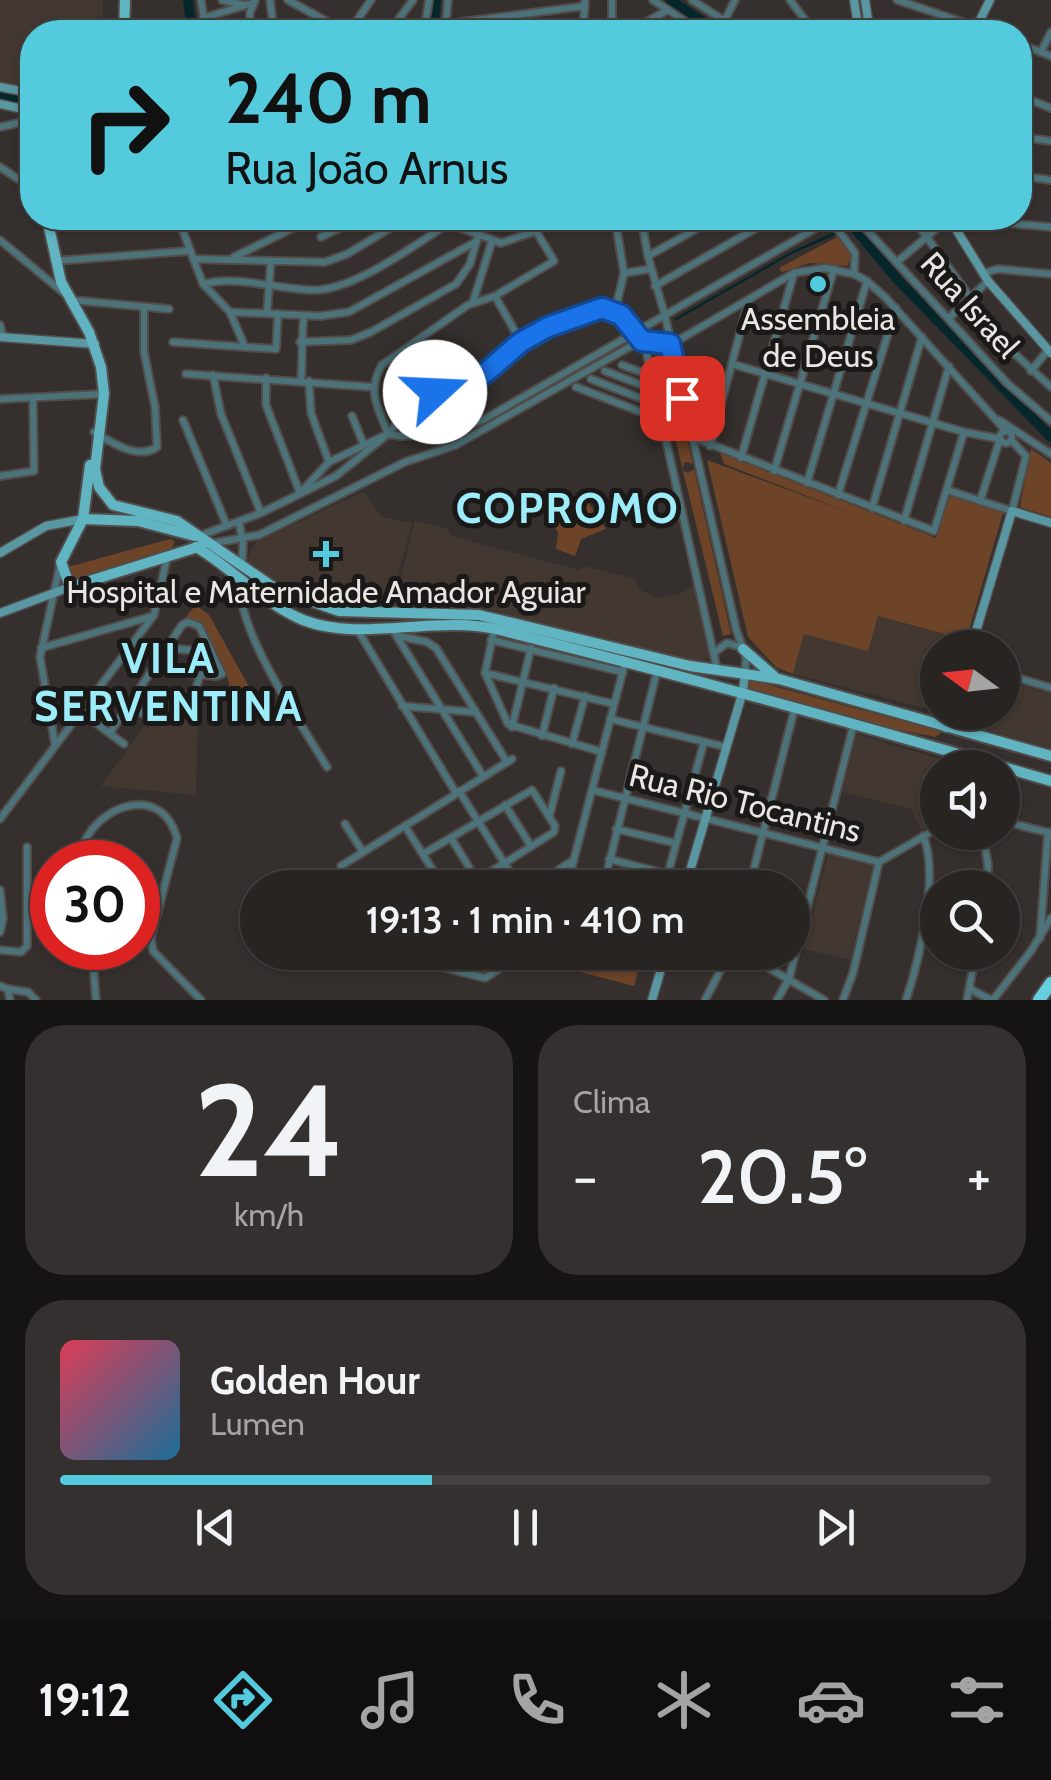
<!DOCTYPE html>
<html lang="pt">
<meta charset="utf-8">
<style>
body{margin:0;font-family:Cabin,sans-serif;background:#34302f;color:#f1f3f6;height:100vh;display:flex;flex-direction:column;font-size:38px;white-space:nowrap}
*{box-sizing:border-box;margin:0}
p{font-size:32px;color:#a5a4a5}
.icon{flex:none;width:55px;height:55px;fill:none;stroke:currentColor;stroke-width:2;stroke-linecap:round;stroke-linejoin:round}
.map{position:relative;height:1000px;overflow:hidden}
.drawer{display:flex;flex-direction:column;gap:25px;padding:25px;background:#161413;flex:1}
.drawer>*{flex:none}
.guide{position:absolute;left:20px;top:20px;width:1012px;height:210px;border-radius:40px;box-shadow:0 2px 8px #0004,0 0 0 2px #444140;background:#54cadd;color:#111;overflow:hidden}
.needle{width:65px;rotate:285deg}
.controls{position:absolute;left:920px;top:630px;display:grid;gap:20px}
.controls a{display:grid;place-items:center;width:100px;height:100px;border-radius:50%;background:#282422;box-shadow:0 2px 8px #0004,0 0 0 2px #444140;font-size:50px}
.speed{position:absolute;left:30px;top:840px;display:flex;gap:20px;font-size:50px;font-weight:700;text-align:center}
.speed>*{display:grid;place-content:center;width:130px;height:130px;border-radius:50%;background:#282422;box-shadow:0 2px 8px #0004,0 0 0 2px #444140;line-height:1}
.speed .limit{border:15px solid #d22;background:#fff;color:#111}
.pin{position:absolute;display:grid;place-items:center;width:85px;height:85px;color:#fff;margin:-42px;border-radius:20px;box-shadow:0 5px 15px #0006}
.me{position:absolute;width:110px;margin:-55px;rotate:70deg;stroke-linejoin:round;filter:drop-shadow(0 0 8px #0008)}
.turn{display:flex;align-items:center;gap:35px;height:210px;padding:0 40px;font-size:45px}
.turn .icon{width:130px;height:130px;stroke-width:2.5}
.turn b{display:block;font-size:70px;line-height:85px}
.big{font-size:75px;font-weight:600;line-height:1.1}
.drawer .tile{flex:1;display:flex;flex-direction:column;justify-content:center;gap:15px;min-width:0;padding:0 35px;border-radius:40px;background:#34302f}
.drawer .dial{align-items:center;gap:0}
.dial b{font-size:130px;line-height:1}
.song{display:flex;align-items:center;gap:30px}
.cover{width:120px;height:120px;border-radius:15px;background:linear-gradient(135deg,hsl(350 70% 55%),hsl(200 70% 35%))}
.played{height:10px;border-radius:5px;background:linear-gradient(90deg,#54cadd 40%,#444140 40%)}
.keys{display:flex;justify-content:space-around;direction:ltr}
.heat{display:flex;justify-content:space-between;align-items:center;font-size:55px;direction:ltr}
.drawer .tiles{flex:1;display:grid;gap:25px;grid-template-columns:1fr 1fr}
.tile:last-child{grid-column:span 2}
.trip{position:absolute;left:240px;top:870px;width:570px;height:100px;border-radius:50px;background:#282422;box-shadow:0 2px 8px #0004,0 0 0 2px #444140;font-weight:600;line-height:100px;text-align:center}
.menu{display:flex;height:160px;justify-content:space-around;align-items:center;background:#100e0e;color:#a5a4a5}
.menu .icon{width:70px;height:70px}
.menu .selected{color:#54cadd}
.menu b{font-size:45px;color:#f1f3f6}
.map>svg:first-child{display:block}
.built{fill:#423831}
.green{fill:#6d4427}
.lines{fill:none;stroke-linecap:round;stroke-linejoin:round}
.stream{stroke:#05272c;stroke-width:2.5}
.river{stroke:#05272c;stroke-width:10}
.street-casing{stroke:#524d4a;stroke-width:10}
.secondary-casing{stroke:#524d4a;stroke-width:11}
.primary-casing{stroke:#524d4a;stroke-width:14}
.highway-casing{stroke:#524d4a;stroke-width:16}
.street{stroke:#4d737a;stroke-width:6}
.secondary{stroke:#5998a3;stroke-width:8}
.primary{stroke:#61b4c2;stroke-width:10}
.highway{stroke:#67cedf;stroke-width:12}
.route-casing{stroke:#114b97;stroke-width:25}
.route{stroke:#1a73e8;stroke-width:18}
.poi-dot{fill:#54cadd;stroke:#1b1917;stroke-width:4}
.labels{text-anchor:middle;stroke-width:10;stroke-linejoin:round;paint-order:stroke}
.street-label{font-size:32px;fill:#e8e5e3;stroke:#1b1917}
.poi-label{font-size:32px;fill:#e8e5e3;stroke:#1b1917}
.district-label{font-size:42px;font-weight:bold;letter-spacing:2.5px;fill:#9decfa;stroke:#1b1917}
</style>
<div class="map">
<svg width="1051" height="1000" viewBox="0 0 1051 1000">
<rect width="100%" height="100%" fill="#35302d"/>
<!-- built -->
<g class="built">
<polygon points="0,0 103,0 102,27 97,32 32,32 32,90 0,84"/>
<polygon points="363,492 382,517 412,523 389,610 334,607 274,584 249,564 247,558 257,541"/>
<polygon points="415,521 448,529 451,536 579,570 583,566 633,578 642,591 658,598 678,595 694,585 709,657 699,663 480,607 392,610"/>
<polygon points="878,616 960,639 957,647 938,648 937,711 793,674 804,634"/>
<polygon points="1003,680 1051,694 1051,748 963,723 966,713 1002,712"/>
<polygon points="166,697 198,700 196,795 101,786"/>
<polygon points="857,734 946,761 945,767 938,768 937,822 922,831 911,809 842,792"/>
<polygon points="828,854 873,865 850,960 804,949"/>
</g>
<!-- green -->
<g class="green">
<polygon points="839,236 853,255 847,266 810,263 782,272 779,268"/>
<polygon points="653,347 665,348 693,464 685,462 682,470 688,473 694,469 731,634 723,636"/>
<polygon points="1031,449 1051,463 1051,517 1020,507"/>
<polygon points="720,453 936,538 950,496 1003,513 964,647 957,647 959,638 878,616 868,651 804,634 793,674 776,667 748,637 707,460 859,516 724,464"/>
<polygon points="561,497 585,498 606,529 581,539 575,556 556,549 558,533 543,507 545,502"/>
<polygon points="170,539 175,541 171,550 69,580 64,568"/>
<path d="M 196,605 L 209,615 L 252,692 L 231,699 C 230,670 214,647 199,623 L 184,619 Z"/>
<polygon points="747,679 942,732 935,737 876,725 746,688"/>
<polygon points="564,953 564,952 643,953 634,986 561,967"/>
</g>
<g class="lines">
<!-- stream -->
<g class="stream">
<polyline points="842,230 853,226"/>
<polyline points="676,319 793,252 836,233"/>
</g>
<!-- river -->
<g class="river">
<polyline points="188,0 192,32"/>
<polyline points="670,0 718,32"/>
<polyline points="433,32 436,0"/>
<polyline points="0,96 32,102"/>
<polyline points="846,218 897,279 1051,437"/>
</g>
<defs>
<g id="street">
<polyline points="201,0 206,32"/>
<polyline points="222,0 244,5"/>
<polyline points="270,0 274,32"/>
<polyline points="288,0 346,32"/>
<polyline points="653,0 701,32"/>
<polyline points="692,0 742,32"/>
<polyline points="790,0 814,32"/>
<polyline points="897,0 992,32"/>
<polyline points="203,18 253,3"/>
<polyline points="272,21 291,32"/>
<polyline points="461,22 585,6"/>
<polyline points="396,23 408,32"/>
<polyline points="250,32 250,12 255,1"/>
<polyline points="349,32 371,0"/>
<polyline points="389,32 413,0"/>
<polyline points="424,32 429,0"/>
<polyline points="445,32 448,0"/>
<polyline points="583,32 585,0"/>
<polyline points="612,32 612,0"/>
<polyline points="628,32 668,10"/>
<polyline points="680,32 692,26"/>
<polyline points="719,32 735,0"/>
<polyline points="752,32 765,24 776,32"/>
<polyline points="1020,44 1051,56"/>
<polyline points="1041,52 1051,32"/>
<polyline points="1020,96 1051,108"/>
<polyline points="0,127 18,123 32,114"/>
<polyline points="1020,137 1051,141"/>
<polyline points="0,167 32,188"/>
<polyline points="1020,176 1051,180"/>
<polyline points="178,218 203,284 230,312 245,347"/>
<polyline points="615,218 624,273 615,311"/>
<polyline points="641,218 648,256 665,316 736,629 746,658 745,673"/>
<polyline points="856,218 1007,383 1051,421"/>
<polyline points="913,218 1003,343 1051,387"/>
<polyline points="830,219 855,253 854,274"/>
<polyline points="643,230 665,218"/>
<polyline points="321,237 360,218"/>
<polyline points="0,240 65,294"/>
<polyline points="648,256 716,218"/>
<polyline points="234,257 295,227"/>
<polyline points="193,259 325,262 347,254 407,218"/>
<polyline points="54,261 188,251"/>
<polyline points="897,262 949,218 1051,227"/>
<polyline points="624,273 651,269"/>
<polyline points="984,273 998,269 1051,274"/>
<path d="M 203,284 C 237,275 276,289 311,290 C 352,292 413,246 448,224"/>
<polyline points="655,286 774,218"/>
<polyline points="495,296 521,342"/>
<polyline points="71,300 169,309"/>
<polyline points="473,302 492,241"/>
<polyline points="230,312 320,316 349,312 477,241"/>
<polyline points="267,313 271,261"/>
<polyline points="949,318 988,281"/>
<polyline points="0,325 3,338"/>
<polyline points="173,342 276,349 278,314"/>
<polyline points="300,342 351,340 371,332 456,284 470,264 483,218"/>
<polyline points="732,364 964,432 1000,439 980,501"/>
<polyline points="622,365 652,376"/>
<polyline points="605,371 655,390"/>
<polyline points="1031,371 1048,350"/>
<polyline points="186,374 372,387"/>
<polyline points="213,375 221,414 261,513"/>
<polyline points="266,378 266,405 300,493"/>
<polyline points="591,379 658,405"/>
<path d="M 301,380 C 303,358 301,338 304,316"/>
<polyline points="309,381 311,413 329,462"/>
<polyline points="576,387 662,420"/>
<polyline points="0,399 104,394"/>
<polyline points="352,416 364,445"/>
<polyline points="183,420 227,526"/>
<polyline points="999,420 1051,454"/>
<circle cx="1006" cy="437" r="6"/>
<path d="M 94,432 C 112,443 138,460 157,447 L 155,407 L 144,352 L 144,309"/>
<path d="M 388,433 C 377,407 367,390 382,365 L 468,305 L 495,296 L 554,261 L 536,231 L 501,243 L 434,218"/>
<polyline points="692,437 934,531 964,432"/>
<polyline points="710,446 749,299"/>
<polyline points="741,458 794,273"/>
<polyline points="774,471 834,269"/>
<polyline points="0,476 34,471 33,399"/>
<polyline points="807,483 867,281"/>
<polyline points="947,490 1012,511 1026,456 1011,440"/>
<polyline points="302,491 329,462 388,434 401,436 444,433 483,420 830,220"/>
<polyline points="838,495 896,308"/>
<polyline points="872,508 922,337"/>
<polyline points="904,521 949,366"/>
<polyline points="239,522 243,543 242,565"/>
<polyline points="199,536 261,513 336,476 388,434 418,399 484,373 521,342 569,317 602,307 615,311 645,346 717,669"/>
<polyline points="214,543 259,535 405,462 456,445 633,345 650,340 670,345 794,273 825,268 854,274 867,281 886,298 1006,431"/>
<path d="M 242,581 C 231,623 304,728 327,767"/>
<polyline points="391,627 483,776"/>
<polyline points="357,629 456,793"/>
<polyline points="494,630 485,673 508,724 602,752"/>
<polyline points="399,636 427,642 436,648 507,762"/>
<polyline points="491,640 623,672"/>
<polyline points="41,648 153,616"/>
<polyline points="167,648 211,652"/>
<polyline points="715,652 727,643 743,648"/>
<polyline points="485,673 614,704"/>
<polyline points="1002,673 1051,688"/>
<polyline points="141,690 194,696 200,675"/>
<polyline points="130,706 148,717"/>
<polyline points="402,706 473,712"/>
<polyline points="81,712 124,744"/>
<polyline points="610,719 726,747"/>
<polyline points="512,727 531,648"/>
<polyline points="110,733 182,625 188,622 199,626 222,674 216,676 153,670"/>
<polyline points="542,736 554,688"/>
<polyline points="55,744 40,657 60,565"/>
<polyline points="572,744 585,696"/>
<polyline points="592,790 879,862 938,828"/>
<polyline points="459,791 520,888"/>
<polyline points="505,805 531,846"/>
<polyline points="550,814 561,771"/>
<polyline points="0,819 154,615 167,558"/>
<polyline points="1002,821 1050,833"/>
<polyline points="345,824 363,852"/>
<polyline points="405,826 444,888"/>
<polyline points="616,829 675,843"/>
<polyline points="982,832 988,864 987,888"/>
<polyline points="451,838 477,880"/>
<polyline points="423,854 532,790 555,826 554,832 465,888"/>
<polyline points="609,859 667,874"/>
<path d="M 79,862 C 82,812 159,775 177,838 L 151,938 L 153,951 L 201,1000"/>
<polyline points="341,866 512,759"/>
<polyline points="546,878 589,888"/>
<polyline points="568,882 625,663"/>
<polyline points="530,888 574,860"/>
<polyline points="603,888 657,671"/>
<polyline points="664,888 704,742"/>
<polyline points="749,888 795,707"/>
<polyline points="0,890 3,918 0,932"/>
<polyline points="1040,938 1048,832"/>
<polyline points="92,948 96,1000"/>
<polyline points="0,950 21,952 27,946 27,847"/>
<polyline points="741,952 824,1000"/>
<polyline points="418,961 485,978 499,969 502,952"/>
<polyline points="0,986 8,989 10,1000"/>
<polyline points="8,989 28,992 36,1000"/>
<polyline points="970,989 991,1000"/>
<polyline points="705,1000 730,952"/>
<polyline points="777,1000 789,979 854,723"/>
<polyline points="843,1000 853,973 879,862"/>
<path d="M 906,1000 C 919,961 940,873 923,836"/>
<polyline points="967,1000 976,952"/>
<polyline points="993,1000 1031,951 1051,918"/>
</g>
<g id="secondary">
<polyline points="854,0 859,32"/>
<polyline points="865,0 870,32"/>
<polyline points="974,32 990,0"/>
<polyline points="0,87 32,93"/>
<polyline points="0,104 32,111"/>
<polyline points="949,218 988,281 1051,353"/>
<polyline points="0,337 95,344"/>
<polyline points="0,553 46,526 83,519"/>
<polyline points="0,613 70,587"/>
<polyline points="971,648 1012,511 1051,523"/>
<polyline points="946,728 951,712"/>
<polyline points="685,888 743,691 745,673"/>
<polyline points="652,1000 666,952"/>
</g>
<g id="primary">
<polyline points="124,32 125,0"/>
<polyline points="47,218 61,282 89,332 101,367 104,394 95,469 99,487 113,505 177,521 276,589 339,611 479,615 690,666 779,679 1051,756"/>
<polyline points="90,465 83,519 61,562 70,587 201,546"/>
<polyline points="83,519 138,521 195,536"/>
<path d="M 196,547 C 232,568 264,604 303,620 C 362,643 436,614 500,630 C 685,676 868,727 1051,781"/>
<polyline points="743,649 774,676"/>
</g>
<polyline id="highway" points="1039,1000 1051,983"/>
</defs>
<!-- street casing -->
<use href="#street" class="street-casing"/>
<!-- secondary casing -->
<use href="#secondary" class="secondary-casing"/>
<!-- primary casing -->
<use href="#primary" class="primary-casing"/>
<!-- highway casing -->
<use href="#highway" class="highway-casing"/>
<!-- street -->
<use href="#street" class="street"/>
<!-- secondary -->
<use href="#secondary" class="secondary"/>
<!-- primary -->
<use href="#primary" class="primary"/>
<!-- highway -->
<use href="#highway" class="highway"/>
</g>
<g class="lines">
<defs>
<polyline id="route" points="435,392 484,374 521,342 548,327 602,308 621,315 642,341 670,344 682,398"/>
</defs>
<!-- route casing -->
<use href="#route" class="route-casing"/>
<!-- route -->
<use href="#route" class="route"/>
</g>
<!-- markers -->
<g class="poi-dot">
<circle cx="818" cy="284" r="10"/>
<path d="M321 539h10v10h10v10h-10v10h-10v-10h-10v-10h10z"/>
</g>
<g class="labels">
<!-- street labels -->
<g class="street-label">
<text transform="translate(970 305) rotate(48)" y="11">Rua Israel</text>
<text transform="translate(745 803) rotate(14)" y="11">Rua Rio Tocantins</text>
</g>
<!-- poi labels -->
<g class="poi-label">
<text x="818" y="330">Assembleia<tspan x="818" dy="37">de Deus</tspan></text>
<text x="326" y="603">Hospital e Maternidade Amador Aguiar</text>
</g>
<!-- district labels -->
<g class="district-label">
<text x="568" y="523">COPROMO</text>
<text x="169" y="673">VILA<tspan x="169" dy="48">SERVENTINA</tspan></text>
</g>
</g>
</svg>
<div class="controls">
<a><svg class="needle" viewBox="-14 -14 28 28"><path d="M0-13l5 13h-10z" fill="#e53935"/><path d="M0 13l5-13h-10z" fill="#a5a4a5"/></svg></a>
<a><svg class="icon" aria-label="sound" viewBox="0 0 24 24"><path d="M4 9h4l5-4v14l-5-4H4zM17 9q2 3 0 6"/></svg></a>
<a><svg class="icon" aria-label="search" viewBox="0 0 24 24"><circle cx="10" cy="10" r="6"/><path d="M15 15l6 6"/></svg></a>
</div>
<div class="speed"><div class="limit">30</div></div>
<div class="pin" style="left:682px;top:398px;background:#d93025"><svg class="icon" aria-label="arrive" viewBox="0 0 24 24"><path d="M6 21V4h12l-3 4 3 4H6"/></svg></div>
<svg class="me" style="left:435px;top:392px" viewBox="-20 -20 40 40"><circle r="19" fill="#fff"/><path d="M0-13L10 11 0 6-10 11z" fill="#1a73e8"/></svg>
<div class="trip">19:13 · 1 min · 410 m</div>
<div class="guide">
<div class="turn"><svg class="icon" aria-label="right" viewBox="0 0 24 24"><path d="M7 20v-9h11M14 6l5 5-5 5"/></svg><div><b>240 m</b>Rua João Arnus</div></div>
</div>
</div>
<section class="drawer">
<div class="tiles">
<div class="tile dial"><b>24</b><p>km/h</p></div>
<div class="tile"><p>Clima</p>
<div class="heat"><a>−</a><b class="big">20.5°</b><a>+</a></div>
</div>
<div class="tile">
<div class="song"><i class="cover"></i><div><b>Golden Hour</b><p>Lumen</p></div></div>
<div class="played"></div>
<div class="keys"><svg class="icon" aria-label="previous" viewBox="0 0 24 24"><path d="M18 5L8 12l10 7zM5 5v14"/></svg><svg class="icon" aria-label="pause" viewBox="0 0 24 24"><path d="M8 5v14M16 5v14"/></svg><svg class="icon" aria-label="next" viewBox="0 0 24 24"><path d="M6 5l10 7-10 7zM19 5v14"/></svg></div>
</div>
</div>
</section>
<nav class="menu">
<b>19:12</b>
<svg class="icon selected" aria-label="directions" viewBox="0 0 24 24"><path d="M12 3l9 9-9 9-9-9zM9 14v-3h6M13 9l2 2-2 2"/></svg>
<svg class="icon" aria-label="music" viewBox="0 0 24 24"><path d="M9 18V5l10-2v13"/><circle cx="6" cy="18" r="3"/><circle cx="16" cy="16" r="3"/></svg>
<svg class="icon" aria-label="phone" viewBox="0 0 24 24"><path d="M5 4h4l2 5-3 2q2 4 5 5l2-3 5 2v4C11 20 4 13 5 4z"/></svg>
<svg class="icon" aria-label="climate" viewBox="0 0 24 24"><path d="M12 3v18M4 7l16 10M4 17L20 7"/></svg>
<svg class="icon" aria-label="car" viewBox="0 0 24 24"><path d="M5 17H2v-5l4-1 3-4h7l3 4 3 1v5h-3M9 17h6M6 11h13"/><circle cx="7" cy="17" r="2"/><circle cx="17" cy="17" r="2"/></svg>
<svg class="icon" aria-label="filters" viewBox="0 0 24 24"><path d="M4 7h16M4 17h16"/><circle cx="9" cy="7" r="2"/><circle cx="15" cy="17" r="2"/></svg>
</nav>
